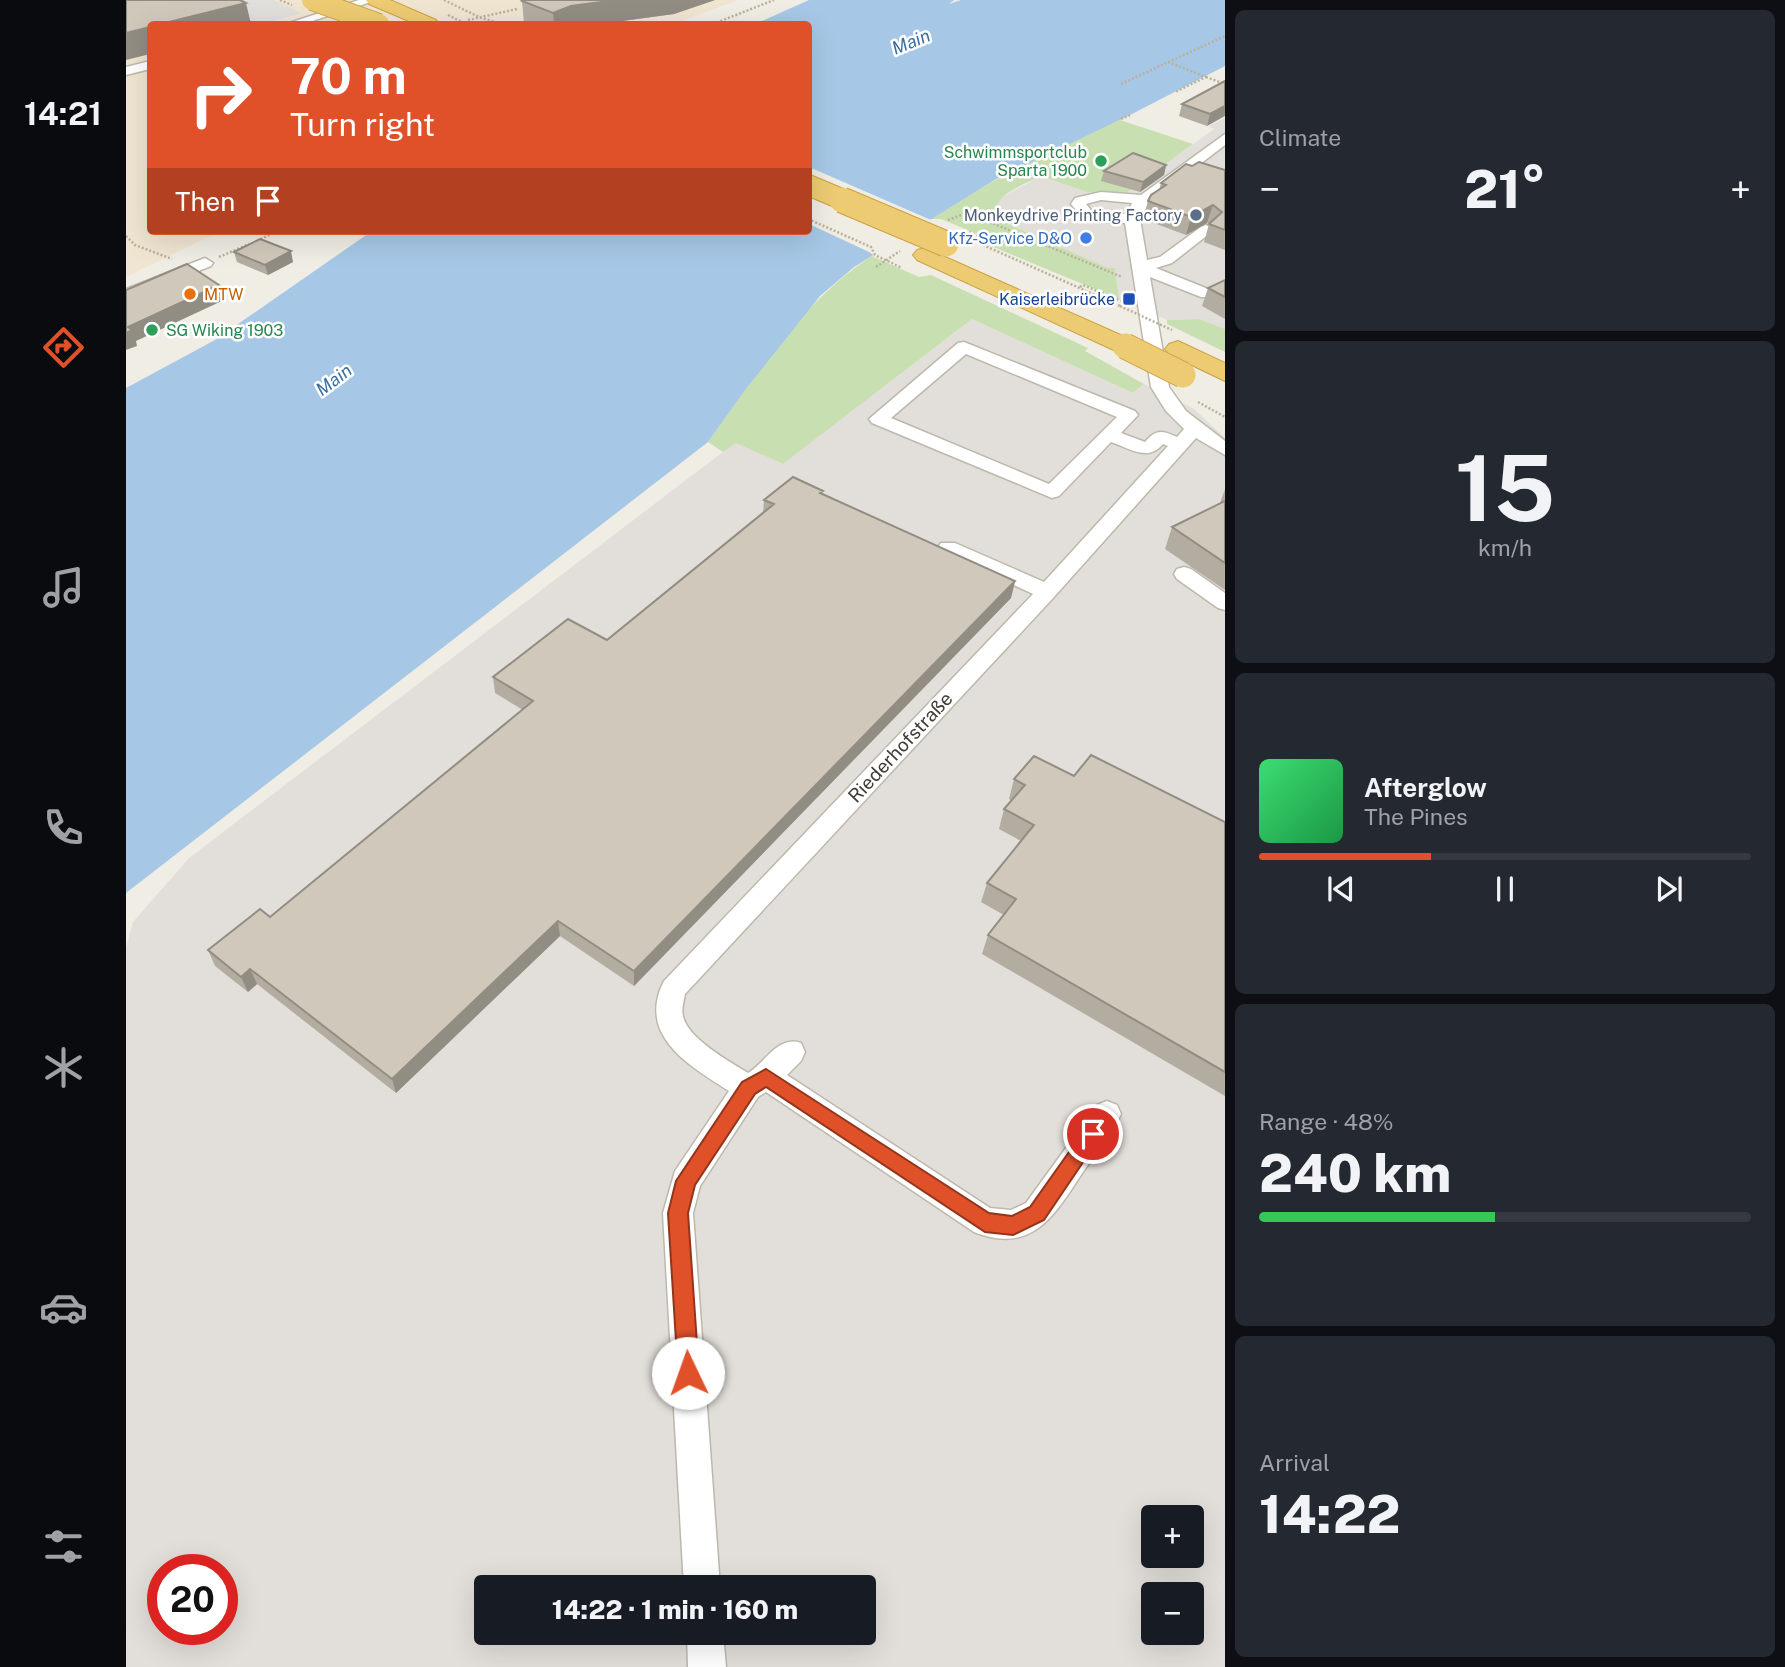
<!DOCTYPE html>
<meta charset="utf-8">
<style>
body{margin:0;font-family:"Public Sans",sans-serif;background:#242831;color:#f1f3f6;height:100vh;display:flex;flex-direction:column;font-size:26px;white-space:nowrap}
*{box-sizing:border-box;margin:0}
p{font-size:23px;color:#9ea1a6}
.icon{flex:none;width:38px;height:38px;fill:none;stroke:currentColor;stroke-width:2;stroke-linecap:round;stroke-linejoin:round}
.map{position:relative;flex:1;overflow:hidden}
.side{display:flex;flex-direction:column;gap:10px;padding:10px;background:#0d0f14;width:560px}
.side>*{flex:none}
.hud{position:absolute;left:21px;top:21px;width:665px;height:214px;border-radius:7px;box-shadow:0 7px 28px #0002;background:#e0512a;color:#fff;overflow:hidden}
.buttons{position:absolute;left:1015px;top:1505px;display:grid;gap:14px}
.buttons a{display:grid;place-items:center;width:63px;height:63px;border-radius:7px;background:#171b24;box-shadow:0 7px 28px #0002;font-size:35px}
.speed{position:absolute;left:21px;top:1554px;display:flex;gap:14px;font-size:35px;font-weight:700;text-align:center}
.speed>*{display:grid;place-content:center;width:91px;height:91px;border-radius:50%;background:#171b24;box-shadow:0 7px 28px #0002;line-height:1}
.speed .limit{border:10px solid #d22;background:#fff;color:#111}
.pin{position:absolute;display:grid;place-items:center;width:60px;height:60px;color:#fff;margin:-30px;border:4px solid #fff;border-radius:50%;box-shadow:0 2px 7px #0007}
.me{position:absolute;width:77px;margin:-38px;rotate:357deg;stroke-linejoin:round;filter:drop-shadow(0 0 5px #0008)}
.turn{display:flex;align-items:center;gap:24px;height:147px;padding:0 28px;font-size:32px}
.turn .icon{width:91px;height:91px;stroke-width:2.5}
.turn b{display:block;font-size:49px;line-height:60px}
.then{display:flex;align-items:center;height:66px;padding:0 28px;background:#0003;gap:14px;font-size:26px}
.big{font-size:52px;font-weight:800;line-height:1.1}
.side .widget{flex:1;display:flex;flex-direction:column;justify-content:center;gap:10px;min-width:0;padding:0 24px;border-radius:10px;background:#242831}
.side .dial{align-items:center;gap:0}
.dial b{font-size:91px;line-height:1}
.song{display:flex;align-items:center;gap:21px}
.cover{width:84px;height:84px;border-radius:10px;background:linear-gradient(135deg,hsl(140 70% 55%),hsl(140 70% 35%))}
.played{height:7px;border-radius:4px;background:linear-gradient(90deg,#e0512a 35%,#363941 35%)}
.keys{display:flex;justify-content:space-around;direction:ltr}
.heat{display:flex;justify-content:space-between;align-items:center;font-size:38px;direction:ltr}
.charge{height:10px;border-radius:5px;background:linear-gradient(90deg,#34c759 48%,#363941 0)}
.trip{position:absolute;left:348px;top:1575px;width:402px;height:70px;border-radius:7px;background:#171b24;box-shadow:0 7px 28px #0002;font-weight:800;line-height:70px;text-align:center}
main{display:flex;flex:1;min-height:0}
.menu{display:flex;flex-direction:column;width:126px;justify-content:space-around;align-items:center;background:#090b0e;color:#9ea1a6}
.menu .icon{width:49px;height:49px}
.menu .on{color:#e0512a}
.menu b{font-size:32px;color:#f1f3f6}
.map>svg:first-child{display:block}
.commercial{fill:#f0e5d1}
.industrial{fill:#e2ded9;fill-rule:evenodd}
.green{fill:#c8e0b1}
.parking{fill:#e1dfdc}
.water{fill:#a6c8e6}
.pier{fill:#f0ede4}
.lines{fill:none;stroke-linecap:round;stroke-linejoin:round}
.minor-casing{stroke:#bdb8ab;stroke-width:3}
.highway-casing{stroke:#caa144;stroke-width:2}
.path{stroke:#bab19b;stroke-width:2.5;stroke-dasharray:2 2;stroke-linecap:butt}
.minor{fill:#fff;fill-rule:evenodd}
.highway{fill:#edcb72;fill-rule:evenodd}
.highway-bridge-far1-casing{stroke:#caa144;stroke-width:22;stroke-linecap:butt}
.highway-bridge-casing{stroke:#caa144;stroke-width:27;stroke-linecap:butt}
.path-bridge{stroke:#bab19b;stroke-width:2.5;stroke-dasharray:2 2;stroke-linecap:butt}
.highway-bridge-far1{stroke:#edcb72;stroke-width:20}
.highway-bridge{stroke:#edcb72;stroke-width:25}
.wall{fill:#b3ada1}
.shaded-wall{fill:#928d83}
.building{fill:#d0c9bb;stroke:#928d83;stroke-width:2}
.route{fill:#e0512a;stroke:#92351b;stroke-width:2}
.leisure-dot{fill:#2e9e5b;stroke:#fff;stroke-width:2.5}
.service-dot{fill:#5c6f8a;stroke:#fff;stroke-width:2.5}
.shop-dot{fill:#3f7fe0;stroke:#fff;stroke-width:2.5}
.food-dot{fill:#e8710a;stroke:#fff;stroke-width:2.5}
.transit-dot{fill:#1a4fb4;stroke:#fff;stroke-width:2.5}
.labels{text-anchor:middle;stroke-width:5;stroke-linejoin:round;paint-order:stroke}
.far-leisure-label{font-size:16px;fill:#27864d;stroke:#fff;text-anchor:end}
.far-service-label{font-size:16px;fill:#4e5e75;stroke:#fff;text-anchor:end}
.far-shop-label{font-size:16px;fill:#366cbe;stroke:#fff;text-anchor:end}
.far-food-label{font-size:16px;fill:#c56008;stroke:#fff;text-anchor:start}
.far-transit-label{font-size:16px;fill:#164399;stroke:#fff;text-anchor:end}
.far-water-label{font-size:18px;font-style:italic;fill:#3b6fa0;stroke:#fff}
.street-label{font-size:19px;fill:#413d35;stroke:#fff}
</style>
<main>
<nav class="menu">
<b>14:21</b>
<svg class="icon on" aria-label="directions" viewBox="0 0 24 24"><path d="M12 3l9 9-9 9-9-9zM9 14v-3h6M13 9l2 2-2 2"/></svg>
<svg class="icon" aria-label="music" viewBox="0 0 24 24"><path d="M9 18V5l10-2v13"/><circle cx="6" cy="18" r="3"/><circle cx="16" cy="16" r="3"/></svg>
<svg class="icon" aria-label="phone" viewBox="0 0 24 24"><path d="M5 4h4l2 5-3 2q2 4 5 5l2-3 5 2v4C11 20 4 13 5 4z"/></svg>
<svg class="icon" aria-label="climate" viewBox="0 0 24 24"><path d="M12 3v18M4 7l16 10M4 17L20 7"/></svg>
<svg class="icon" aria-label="car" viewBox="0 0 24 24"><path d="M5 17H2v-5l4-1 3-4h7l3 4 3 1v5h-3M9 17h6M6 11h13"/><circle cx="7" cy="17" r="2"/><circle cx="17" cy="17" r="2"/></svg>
<svg class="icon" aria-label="filters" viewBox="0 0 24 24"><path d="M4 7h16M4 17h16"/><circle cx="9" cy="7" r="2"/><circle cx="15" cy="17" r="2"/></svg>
</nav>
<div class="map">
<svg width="1099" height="1667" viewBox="0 0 1099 1667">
<rect width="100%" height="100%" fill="#f0ede4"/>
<!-- commercial -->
<polygon class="commercial" points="0,0 612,0 548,24 24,24 24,231 94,231 0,277"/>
<!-- industrial -->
<g class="industrial">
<polygon points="1099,118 1099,329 1073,319 1041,320 993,299 989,268 982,268 882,224 874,217 870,209 872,202 878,196 915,176 961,192 999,194 1088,129 1083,126"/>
<path d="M 846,319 L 1007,393 L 1018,384 L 1068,409 L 1099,438 L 1099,1667 L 0,1667 L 0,948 L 7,922 L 63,858 L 610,442 L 657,464 ZM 1027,1517 L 1066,1517 L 1066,1556 L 1027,1556 ZM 37,1570 L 96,1570 L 96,1629 L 37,1629 ZM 360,1587 L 738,1587 L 738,1633 L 360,1633 ZM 1027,1594 L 1066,1594 L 1066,1633 L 1027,1633 Z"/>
</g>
<!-- green -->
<g class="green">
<path d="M 994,120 L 1067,144 L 999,194 L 961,192 L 915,176 C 896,186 851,199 882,224 L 982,268 L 989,268 L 993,299 L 860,244 L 861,238 L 815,219 L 803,219 L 893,166 Z"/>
<path d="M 746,256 L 793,277 L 805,275 L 962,348 L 959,351 L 1018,384 L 1007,393 L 846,319 L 657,464 L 610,443 L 597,452 L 582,442 C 628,377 678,299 746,256 Z"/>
<polygon points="1073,319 1099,329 1099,352 1041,324 1041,320"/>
</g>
<!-- parking -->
<polygon class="parking" points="70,0 148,0 175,13 137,24 118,24"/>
<!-- water -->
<polygon class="water" points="683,0 828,0 823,4 835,0 1099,0 1099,66 1004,115 870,179 728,267 694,296 619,390 582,442 0,893 0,388 89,340 246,231 682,231 682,24 629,24"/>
<!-- pier -->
<polygon class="pier" points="683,167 805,220 810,219 750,257 743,252 683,224"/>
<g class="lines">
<defs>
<g id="minor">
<polygon points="233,0 251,0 177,24 160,24"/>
<polygon points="24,61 24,69 0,75 0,67"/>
<path d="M 1099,134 L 1099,145 L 1023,203 L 1014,219 L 1021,260 L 1034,257 L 1075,227 L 1080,225 L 1088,230 L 1046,263 L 1030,268 L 1087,291 L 1089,294 L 1087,297 L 1075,297 L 1024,277 L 1043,387 L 1060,411 L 1099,441 L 1099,455 L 1070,438 L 928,597 L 559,994 C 558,1001 555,1009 557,1016 C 561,1038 604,1062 622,1073 C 640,1062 652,1035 675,1043 L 679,1052 L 675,1061 L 661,1075 L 864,1208 L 885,1210 L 900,1203 L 971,1105 L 981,1101 L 991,1105 L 995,1114 C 986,1134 972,1151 959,1169 C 930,1212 909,1256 848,1232 L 640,1092 L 632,1097 L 574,1186 L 567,1213 L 594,1587 L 558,1587 L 537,1213 L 549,1171 L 603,1091 C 564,1066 510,1036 538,981 L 907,594 L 815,551 L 812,547 L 815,543 L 829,543 L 918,582 L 1042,446 L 1037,444 C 1022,462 1005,449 985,442 L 933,496 L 926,498 L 746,423 L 743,419 L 832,343 L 838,342 L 1009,411 L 1012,415 L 995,433 L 1019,442 C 1030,429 1036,430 1051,437 L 1058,429 L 1040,411 L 1025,387 L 999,223 L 959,221 L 945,204 L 949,198 L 975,192 L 1015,195 ZM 975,200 L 1006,203 L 1001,214 L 968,214 L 960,204 ZM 840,354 L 991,417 L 923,484 L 765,418 Z"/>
<polygon points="79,258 87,263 85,266 0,300 0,289"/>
<polygon points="1058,567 1065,569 1099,593 1099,610 1092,608 1051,579 1048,574 1051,569"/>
<polygon points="561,1633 597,1633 600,1667 562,1667"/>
</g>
<g id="highway">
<polygon points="240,0 264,0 310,20 313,24 290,24 243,4"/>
<polygon points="799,248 1008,341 1012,346 1008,351 999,354 990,351 791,260 787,255 791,250"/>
<polygon points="1052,341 1099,363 1099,381 1043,354 1039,349 1043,344"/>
</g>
</defs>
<!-- minor casing -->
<use href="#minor" class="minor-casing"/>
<!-- highway casing -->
<use href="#highway" class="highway-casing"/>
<!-- path -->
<g class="path">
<polyline points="154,0 166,5"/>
<polyline points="318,0 355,18 377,24"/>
<polyline points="322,15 340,24"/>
<polyline points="342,20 391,9"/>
<polyline points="587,24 648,0"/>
<polyline points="1042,62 1080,77 1049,92"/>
<polyline points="1080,77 1099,84"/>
<polyline points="995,84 1099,36"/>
<polyline points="995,119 1004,115"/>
<polyline points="822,220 838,214 849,216 996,277"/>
<polyline points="843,232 852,236 857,245 994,306"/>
<polyline points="0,236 9,245 46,259"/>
<polyline points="131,241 151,231"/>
<polyline points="93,257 123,244"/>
<polyline points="750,267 774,251"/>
<polyline points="954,287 957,285 1000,303"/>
<polyline points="1072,402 1099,417"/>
</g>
<!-- minor -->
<use href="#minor" class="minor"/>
<!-- highway -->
<use href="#highway" class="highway"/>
<defs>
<g id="highway-bridge-far1">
<polyline points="186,0 253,24"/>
<polyline points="682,185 720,201"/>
</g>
<g id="highway-bridge">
<polyline points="716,200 820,244"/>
<polyline points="999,346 1057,375"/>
</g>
</defs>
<!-- highway-bridge-far1 casing -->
<use href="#highway-bridge-far1" class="highway-bridge-far1-casing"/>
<!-- highway-bridge casing -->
<use href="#highway-bridge" class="highway-bridge-casing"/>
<!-- path-bridge -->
<g class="path-bridge">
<polyline points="682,219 745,247 749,255 776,268"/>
<polyline points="994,306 1046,330"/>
</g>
<!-- highway-bridge-far1 -->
<use href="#highway-bridge-far1" class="highway-bridge-far1"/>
<!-- highway-bridge -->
<use href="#highway-bridge" class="highway-bridge"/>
</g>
<!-- wall -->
<g class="wall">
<polygon points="394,0 589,0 548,14 474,24 402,24 398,23 396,2"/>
<polygon points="1099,81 1081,126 1053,116 1056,104"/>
<polygon points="1040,165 1038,175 1014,192 975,181 978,171"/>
<polygon points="1066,166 1099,170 1099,250 1078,242 1083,224 1081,223 1060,235 1017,219 1022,201 1033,190 1035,183"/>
<polygon points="108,252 167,262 142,275 111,262"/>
<polygon points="1099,280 1099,319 1076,306 1082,288"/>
<polygon points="1099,489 1099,590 1039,549 1046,527 1094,503"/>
<polygon points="697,494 889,581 885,598 508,986 434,936 270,1093 131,984 122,992 89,966 82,950 144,917 397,710 369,693 367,677 481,640 637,513 638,500"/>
<polygon points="948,776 1099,822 1099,1096 856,954 862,935 878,915 855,902 861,883 895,841 873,829 878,809 886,801 883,799 888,779"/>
</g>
<!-- shaded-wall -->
<g class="shaded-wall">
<polygon points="491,0 589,0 548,14 474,24 428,24 427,13 445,6"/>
<polygon points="120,3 125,24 35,24"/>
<polygon points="24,27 24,54 0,60 0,33"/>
<polygon points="1099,106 1099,116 1081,126 1084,114"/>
<polygon points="1040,165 1038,175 1014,192 1017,182"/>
<polygon points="1087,205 1081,223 1060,235 1065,217"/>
<polygon points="165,251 167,262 142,275 139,265"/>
<polygon points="93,285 98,300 10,341 11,346 0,350 0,333 2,327"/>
<polygon points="889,581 885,598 508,986 508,971"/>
<polygon points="432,921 434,936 270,1093 266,1079"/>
<polygon points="124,969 131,984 122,992 115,977"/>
</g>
<!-- building -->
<g class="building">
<polygon points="0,0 114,0 120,3 35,24 24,24 24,27 0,33"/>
<polygon points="398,0 491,0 445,6 427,13 396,1"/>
<polygon points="1099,81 1099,106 1084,114 1056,104"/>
<polygon points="1007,153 1040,165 1017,182 978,171"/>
<polygon points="1073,162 1099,170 1099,230 1083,224 1096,212 1087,205 1065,217 1022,201 1025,195 1040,185 1035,183 1060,164 1066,166"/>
<polygon points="134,239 165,251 139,265 108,252"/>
<polygon points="61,264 93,285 2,327 6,330 0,333 0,290"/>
<polygon points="1099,280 1099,297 1082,288"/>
<polygon points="667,477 697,491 694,493 889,581 508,971 432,921 266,1079 124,969 115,977 82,950 134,909 144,917 407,701 367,677 442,619 481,640 648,504 638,500"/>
<polygon points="1099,501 1099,563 1046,527"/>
<polygon points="965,755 1099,822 1099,1072 862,935 890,899 861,883 908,825 878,809 899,785 888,779 908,756 948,776"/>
</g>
<!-- route -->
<polygon class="route" points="640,1069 863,1213 886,1216 904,1207 960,1128 967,1125 974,1128 976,1134 918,1220 887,1235 859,1232 640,1087 629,1094 569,1185 562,1213 573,1373 570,1381 562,1384 555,1381 552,1373 542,1213 550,1181 616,1082"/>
<!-- markers -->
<g class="leisure-dot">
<circle cx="975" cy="161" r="7"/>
<circle cx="26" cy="330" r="7"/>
</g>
<circle class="service-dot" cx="1070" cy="215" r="7"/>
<circle class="shop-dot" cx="960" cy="238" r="7"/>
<circle class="food-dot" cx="64" cy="294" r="7"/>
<rect class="transit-dot" x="996" y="292" width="14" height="14" rx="3.5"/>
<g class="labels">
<!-- far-leisure labels -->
<g class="far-leisure-label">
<text x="961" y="158">Schwimmsportclub<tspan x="961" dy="18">Sparta 1900</tspan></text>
<text x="40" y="336" text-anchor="start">SG Wiking 1903</text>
</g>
<!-- far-service labels -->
<g class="far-service-label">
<text x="1056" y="221">Monkeydrive Printing Factory</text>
</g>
<!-- far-shop labels -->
<g class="far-shop-label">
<text x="946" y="244">Kfz-Service D&amp;O</text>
</g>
<!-- far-food labels -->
<g class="far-food-label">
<text x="78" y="300">MTW</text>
</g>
<!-- far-transit labels -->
<g class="far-transit-label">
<text x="989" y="305">Kaiserleibrücke</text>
</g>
<!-- far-water labels -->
<g class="far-water-label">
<text transform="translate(785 42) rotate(-22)" y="6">Main</text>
<text transform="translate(208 380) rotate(-37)" y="6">Main</text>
</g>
<!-- street labels -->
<g class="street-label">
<text transform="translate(774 747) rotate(-47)" y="7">Riederhofstraße</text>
</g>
</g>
</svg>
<div class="buttons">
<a>+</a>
<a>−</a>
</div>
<div class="speed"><div class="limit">20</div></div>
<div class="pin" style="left:967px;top:1134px;background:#d93025"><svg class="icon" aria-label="arrive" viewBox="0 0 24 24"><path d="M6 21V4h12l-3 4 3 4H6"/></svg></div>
<svg class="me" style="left:562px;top:1373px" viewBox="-20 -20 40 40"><circle r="19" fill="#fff"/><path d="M0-13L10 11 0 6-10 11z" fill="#e0512a"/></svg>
<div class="trip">14:22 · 1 min · 160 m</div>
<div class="hud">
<div class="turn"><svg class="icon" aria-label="right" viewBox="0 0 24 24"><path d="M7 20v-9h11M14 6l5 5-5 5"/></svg><div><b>70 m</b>Turn right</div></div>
<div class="then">Then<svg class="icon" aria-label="arrive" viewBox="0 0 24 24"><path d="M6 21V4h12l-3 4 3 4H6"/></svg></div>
</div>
</div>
<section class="side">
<div class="widget"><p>Climate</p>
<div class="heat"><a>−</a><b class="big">21°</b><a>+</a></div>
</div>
<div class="widget dial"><b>15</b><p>km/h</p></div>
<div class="widget">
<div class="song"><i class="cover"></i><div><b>Afterglow</b><p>The Pines</p></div></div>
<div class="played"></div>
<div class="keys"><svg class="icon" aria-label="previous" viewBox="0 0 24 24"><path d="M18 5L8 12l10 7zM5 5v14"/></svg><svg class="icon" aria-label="pause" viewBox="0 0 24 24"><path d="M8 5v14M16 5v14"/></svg><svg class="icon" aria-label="next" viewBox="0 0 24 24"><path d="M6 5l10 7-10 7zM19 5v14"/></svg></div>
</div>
<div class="widget"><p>Range · 48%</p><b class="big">240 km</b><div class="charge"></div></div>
<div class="widget"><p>Arrival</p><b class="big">14:22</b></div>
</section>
</main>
